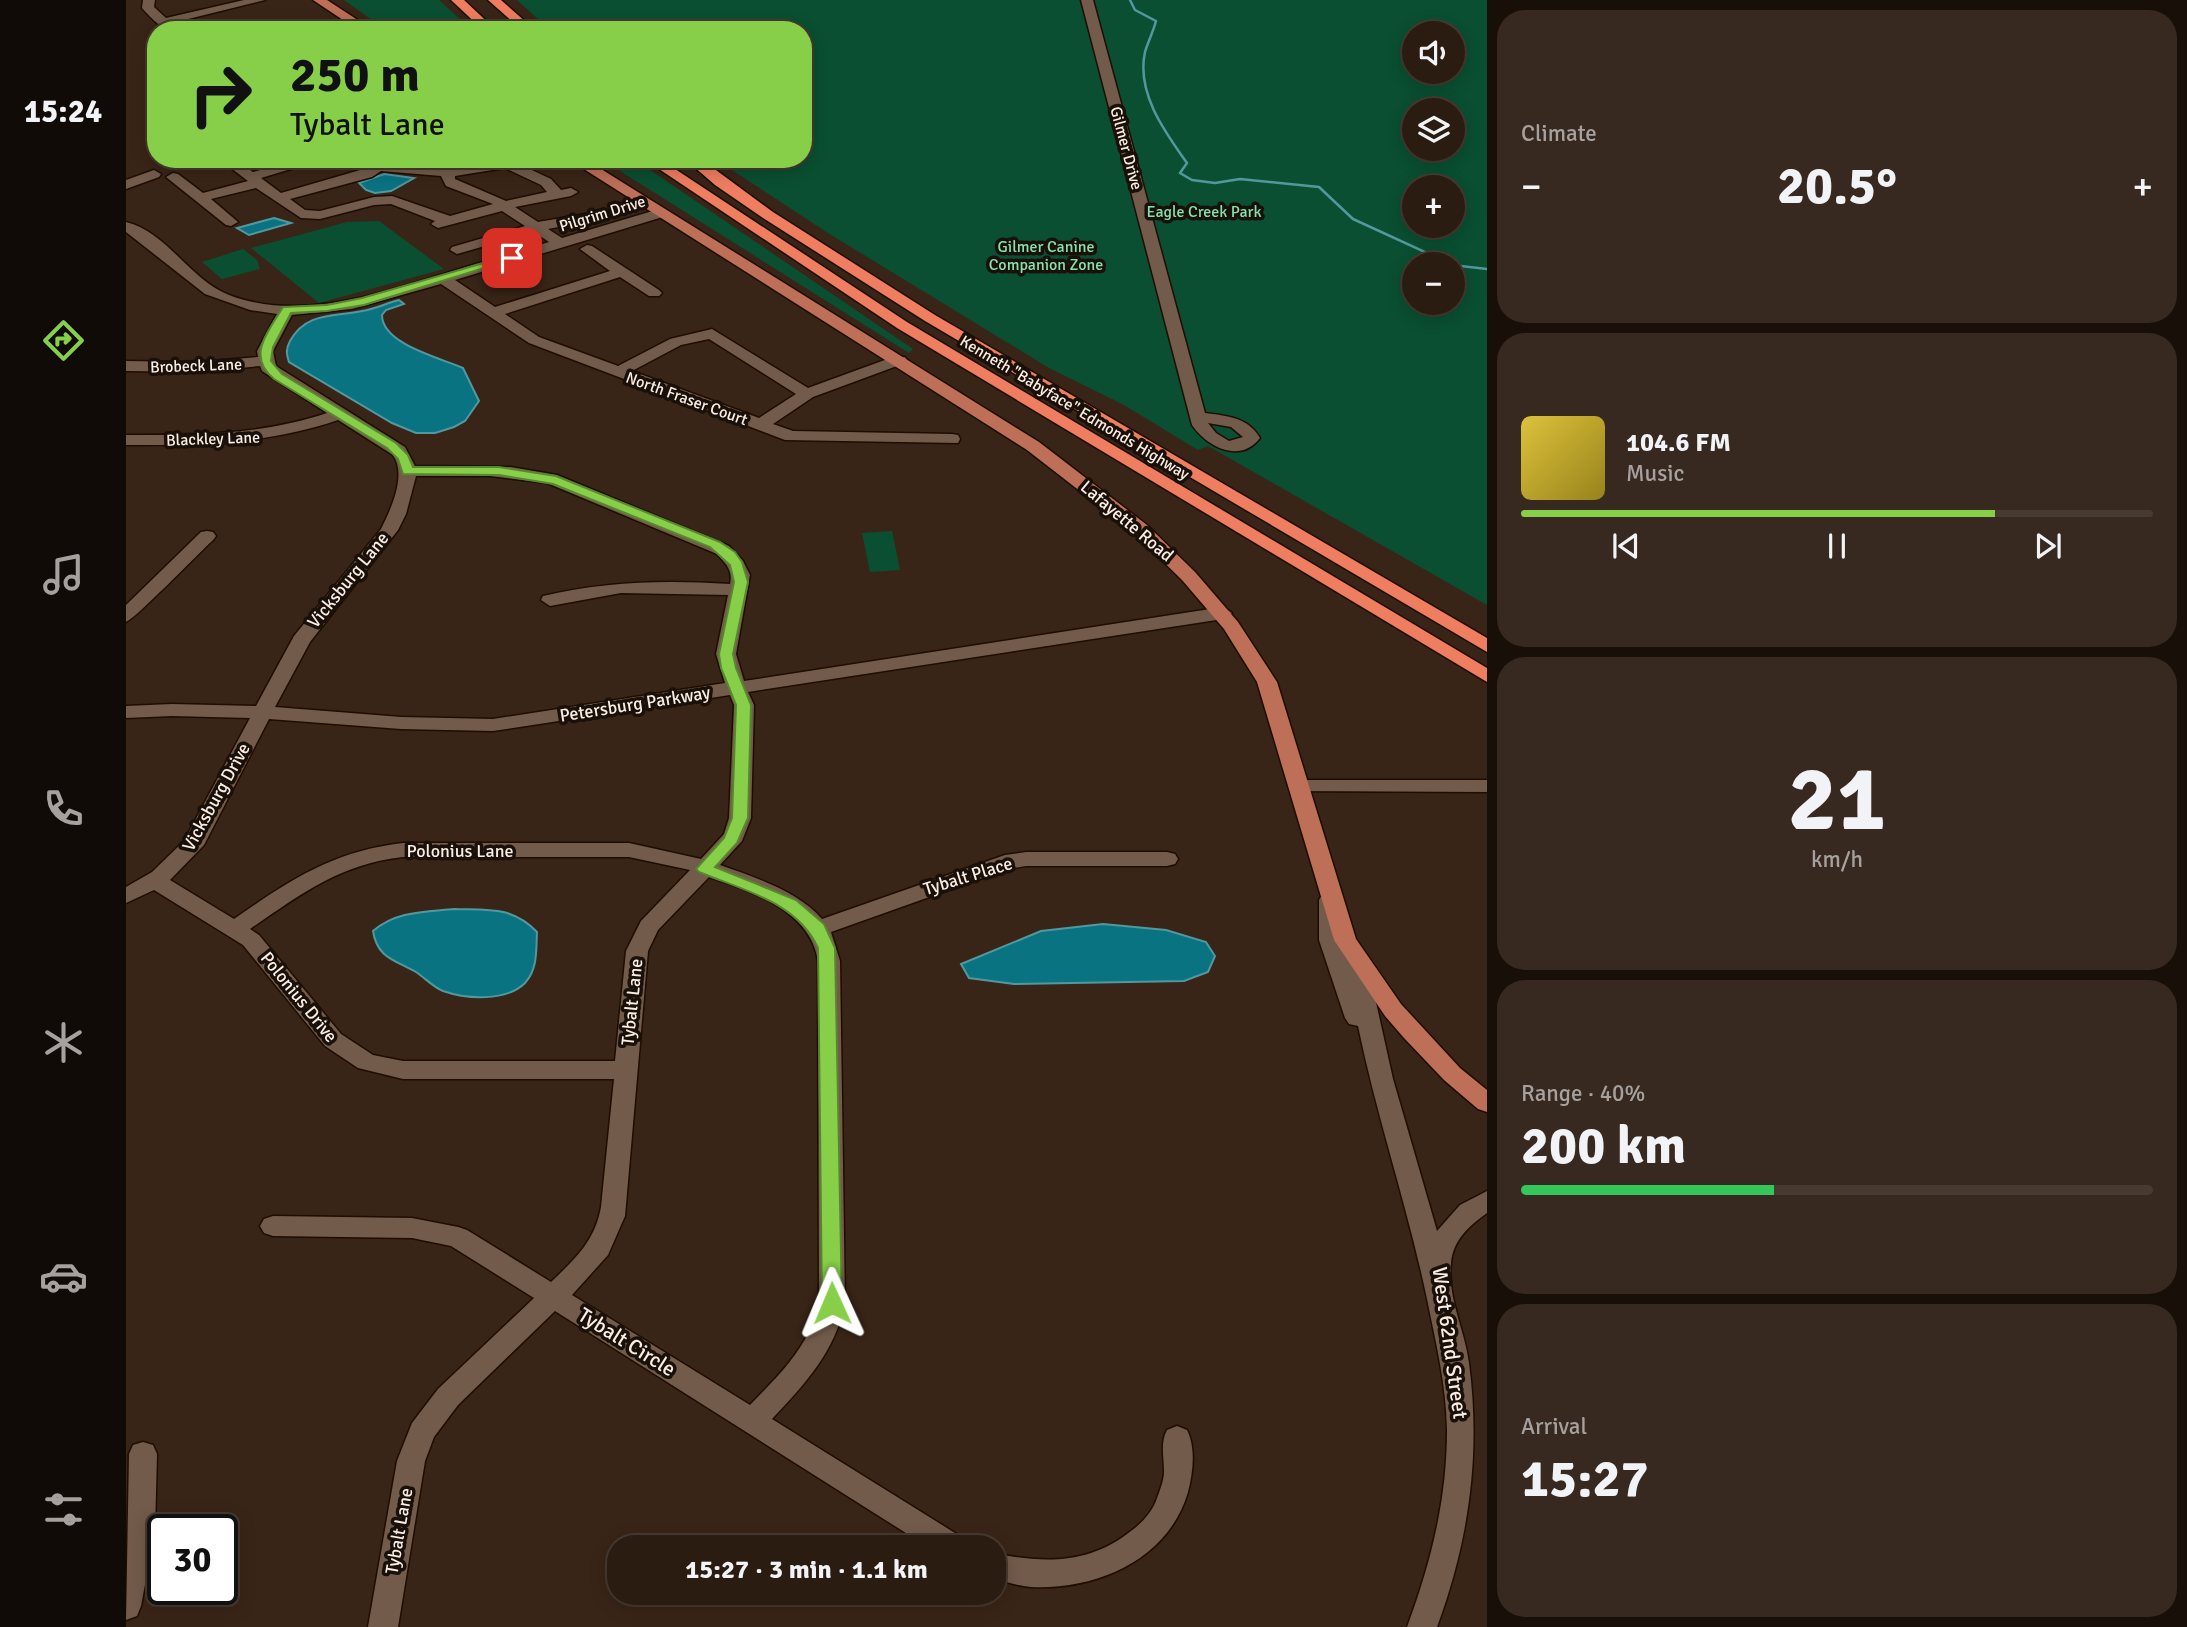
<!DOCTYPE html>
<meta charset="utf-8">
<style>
body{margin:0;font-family:Signika,sans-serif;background:#37291f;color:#f1f3f6;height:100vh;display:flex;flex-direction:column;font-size:26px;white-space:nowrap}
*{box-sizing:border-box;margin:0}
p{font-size:23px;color:#a6a19f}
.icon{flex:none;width:38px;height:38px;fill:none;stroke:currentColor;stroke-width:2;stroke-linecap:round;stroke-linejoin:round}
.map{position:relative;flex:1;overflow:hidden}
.sheet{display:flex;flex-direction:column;gap:10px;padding:10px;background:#180f09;width:700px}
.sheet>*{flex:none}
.top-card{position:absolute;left:21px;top:21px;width:665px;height:147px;border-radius:28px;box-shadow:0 4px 18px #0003,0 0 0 2px #473a31;background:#88cf49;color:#111;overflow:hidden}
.buttons{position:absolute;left:1276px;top:21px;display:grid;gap:14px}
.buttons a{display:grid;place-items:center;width:63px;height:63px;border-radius:50%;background:#2b1c11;box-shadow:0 4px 18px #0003,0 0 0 2px #473a31;font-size:35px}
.speed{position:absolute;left:21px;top:1514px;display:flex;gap:14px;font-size:35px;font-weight:700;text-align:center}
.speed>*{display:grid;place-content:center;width:91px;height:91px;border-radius:50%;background:#2b1c11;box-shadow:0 4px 18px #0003,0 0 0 2px #473a31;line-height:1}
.speed .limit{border:4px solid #111;border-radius:10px;background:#fff;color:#111}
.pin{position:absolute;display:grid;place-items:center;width:60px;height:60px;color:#fff;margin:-30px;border-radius:14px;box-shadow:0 4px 10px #0006}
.me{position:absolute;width:77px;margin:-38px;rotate:359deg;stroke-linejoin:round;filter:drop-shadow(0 0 5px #0008)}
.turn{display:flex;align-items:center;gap:24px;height:147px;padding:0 28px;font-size:32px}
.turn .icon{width:91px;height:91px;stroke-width:2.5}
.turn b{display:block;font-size:49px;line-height:60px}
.big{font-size:52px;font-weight:800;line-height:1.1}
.sheet .tile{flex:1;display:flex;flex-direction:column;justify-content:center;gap:10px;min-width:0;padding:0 24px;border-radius:28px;background:#37291f}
.sheet .dial{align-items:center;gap:0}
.dial b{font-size:91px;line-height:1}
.song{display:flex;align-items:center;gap:21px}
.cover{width:84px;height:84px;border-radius:10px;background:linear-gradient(135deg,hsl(50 70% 55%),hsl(50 70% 35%))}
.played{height:7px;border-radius:4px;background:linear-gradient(90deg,#88cf49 75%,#473a31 75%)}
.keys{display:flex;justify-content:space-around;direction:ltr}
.heat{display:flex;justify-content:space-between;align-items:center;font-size:38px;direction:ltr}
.charge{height:10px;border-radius:5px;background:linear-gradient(90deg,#34c759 40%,#473a31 0)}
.trip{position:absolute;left:481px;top:1535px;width:399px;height:70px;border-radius:28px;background:#2b1c11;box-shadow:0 4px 18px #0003,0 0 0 2px #473a31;font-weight:800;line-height:70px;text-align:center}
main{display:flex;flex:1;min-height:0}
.tabs{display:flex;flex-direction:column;width:126px;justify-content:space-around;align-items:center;background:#110b07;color:#a6a19f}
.tabs .icon{width:49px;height:49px}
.tabs .on{color:#88cf49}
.tabs b{font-size:32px;color:#f1f3f6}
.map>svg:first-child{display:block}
.green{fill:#0a4f31;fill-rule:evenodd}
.water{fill:#0a7382;stroke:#52989f;stroke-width:2}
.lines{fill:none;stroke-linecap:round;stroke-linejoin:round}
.stream{stroke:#52989f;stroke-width:2.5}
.minor-casing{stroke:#1f0d02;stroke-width:3}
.major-casing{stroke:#1f0d02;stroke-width:3}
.highway-casing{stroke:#1f0d02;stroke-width:3}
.minor{fill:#725b4b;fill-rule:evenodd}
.major{fill:#bd6f58;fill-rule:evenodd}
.highway{fill:#ef7d60;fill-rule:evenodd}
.route{fill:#88cf49;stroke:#58872f;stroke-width:2}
.labels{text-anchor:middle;stroke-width:7;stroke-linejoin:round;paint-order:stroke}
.far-street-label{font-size:16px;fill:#fbede4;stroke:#19100a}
.far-park-label{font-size:16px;fill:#84e2ad;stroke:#19100a}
.street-label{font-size:18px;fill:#fbede4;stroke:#19100a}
.near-street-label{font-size:21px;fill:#fbede4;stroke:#19100a}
</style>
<main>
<nav class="tabs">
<b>15:24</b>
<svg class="icon on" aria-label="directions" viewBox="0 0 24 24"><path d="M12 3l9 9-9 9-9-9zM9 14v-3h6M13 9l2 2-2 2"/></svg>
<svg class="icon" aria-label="music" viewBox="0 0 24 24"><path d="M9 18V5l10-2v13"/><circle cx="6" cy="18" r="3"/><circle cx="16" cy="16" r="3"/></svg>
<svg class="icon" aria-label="phone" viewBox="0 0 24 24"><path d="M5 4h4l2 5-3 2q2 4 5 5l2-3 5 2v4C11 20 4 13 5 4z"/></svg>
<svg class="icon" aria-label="climate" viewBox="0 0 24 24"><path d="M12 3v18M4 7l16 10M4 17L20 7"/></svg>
<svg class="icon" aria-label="car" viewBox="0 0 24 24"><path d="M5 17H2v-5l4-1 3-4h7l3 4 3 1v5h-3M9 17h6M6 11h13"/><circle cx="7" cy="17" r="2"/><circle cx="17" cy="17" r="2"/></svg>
<svg class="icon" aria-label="filters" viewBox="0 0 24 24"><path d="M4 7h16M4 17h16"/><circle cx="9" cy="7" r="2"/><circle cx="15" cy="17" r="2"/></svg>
</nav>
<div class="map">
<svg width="1361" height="1627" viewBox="0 0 1361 1627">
<rect width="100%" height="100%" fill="#392517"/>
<!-- green -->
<g class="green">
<polygon points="218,0 313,0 346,30 260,30"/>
<path d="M 391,0 L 1361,0 L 1361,605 L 1082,446 L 1072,450 L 998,405 L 923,368 L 702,233 L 589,159 L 677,159 L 677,30 L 424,30 ZM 1288,33 L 1326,33 L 1326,72 L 1288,72 ZM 1288,110 L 1326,110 L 1326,149 L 1288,149 ZM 1288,187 L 1326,187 L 1326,226 L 1288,226 ZM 1288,264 L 1326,264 L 1326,303 L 1288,303 Z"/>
<polygon points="475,159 508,159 787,349 783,353"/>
<polygon points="253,221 318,269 193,303 125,248 221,222"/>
<polygon points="117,249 131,260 134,269 96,279 76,262"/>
<polygon points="766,531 774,570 744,572 736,533"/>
</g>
<!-- water -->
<g class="water">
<polygon points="258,174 288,178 265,191 249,193 240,190 233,183"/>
<polygon points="148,218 165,223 123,235 111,228"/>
<path d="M 273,300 L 278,304 L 260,310 L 256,315 C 256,344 314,358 337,368 L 353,401 L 339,421 L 328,427 L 309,433 L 290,433 L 266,423 L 163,362 C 160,353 160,349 164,341 C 180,312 206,317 236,311 C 249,309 261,303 273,300 Z"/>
<path d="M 328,909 C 362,910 386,906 411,932 C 410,950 412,969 399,983 C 380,1002 340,999 317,991 C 307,987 299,978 290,972 C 269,960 251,958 247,931 C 270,911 298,912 328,909 Z"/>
<polygon points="977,924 1040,930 1080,942 1089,956 1082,972 1058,981 888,984 843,978 835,964 915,931"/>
</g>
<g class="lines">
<!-- stream -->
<g class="stream">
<path d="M 1004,0 L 1009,10 L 1030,21 C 1027,32 1022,42 1019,52 C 1010,93 1039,132 1061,163 L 1054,173 L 1066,180 L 1089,183 L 1114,179 L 1193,187 L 1227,219 L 1325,264"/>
<polyline points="1326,265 1361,269"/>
</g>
<defs>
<g id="minor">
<path d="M 17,0 L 29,0 L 28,7 L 40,18 L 118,0 L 139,0 L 46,23 L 53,30 C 35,30 28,21 16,8 Z"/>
<path d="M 955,0 L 967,0 L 1079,413 C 1101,416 1122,417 1134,438 C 1114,464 1081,447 1066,425 ZM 1082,423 L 1105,427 L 1117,437 L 1103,441 L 1090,433 Z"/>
<path d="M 93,159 L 109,159 L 127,172 L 175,159 L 198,159 L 135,178 L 155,193 L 241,168 L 224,159 L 317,168 L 382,159 L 404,159 L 393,164 L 425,179 L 435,190 L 445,188 L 452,192 L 445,196 L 389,207 L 412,222 L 459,214 L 466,218 L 459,222 L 422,229 L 436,238 L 530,210 L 540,210 L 540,216 L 329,280 L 369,307 L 484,271 L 454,249 L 461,245 L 466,246 L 533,290 L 536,293 L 533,296 L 523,296 L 494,277 L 379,314 L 413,337 L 492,366 L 544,339 L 586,329 L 682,388 L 767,357 L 779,357 L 781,360 L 779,363 L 687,397 L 647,424 L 667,431 L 826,434 L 832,435 L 834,439 L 832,443 L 659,440 L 403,343 L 315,284 L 226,309 L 166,315 L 147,351 L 150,366 L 279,447 L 289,466 L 385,467 L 431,475 L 603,546 L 617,561 L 624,575 L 610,654 L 618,681 L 1097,607 L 1106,613 L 1097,619 L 622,692 L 628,705 L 625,818 L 616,841 L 594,865 C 628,877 672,891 696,919 L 879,855 L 900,852 L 1041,852 L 1049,854 L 1052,859 L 1049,864 L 1041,866 L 900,866 L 882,869 L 705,932 L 714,961 L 719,1303 C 709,1352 679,1384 646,1419 L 837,1538 L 842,1547 L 802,1547 L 429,1311 L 332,1405 L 308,1437 L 299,1461 L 272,1627 L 242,1627 L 271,1461 L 286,1423 L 312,1389 L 408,1298 L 325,1246 L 286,1238 L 147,1236 L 138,1233 L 134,1226 L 138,1219 L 147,1216 L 286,1218 L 332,1227 L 341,1230 L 425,1282 C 449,1259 469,1241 475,1207 L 488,1079 L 277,1079 L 232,1068 L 199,1046 L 117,945 L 28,890 L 0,903 L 0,887 L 26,872 L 58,841 L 124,718 L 46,716 L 0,718 L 0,706 L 46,704 L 130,706 L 168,636 L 255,529 C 265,509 281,475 267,455 L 212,420 C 142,444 73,445 0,445 L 0,435 C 69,435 135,435 201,413 L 136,371 L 134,366 L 72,372 L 0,371 L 0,361 L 72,362 L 132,357 L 131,351 L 151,314 L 124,310 L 79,294 L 0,232 L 0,222 C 41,232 64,280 103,295 C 174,322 252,294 321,273 C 355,262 389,252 423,242 L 408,232 L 331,254 L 324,250 L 326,247 L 399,226 L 376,211 L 312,228 L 305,224 L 309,221 L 265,204 L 248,205 L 194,219 L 175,218 L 130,188 L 85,199 L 112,222 L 105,226 L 100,225 L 40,177 L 47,173 L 52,174 L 77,193 L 122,181 ZM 379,168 L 415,185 L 421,192 L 380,201 L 329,179 L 329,176 ZM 255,171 L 315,176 L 320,186 L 367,204 L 324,216 L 266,196 L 248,197 L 194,211 L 179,210 L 164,199 L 246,177 ZM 583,339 L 670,394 L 633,418 L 506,371 L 555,345 ZM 290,476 L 364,476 L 421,483 L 591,554 C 600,564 607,570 604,584 C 540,580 480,581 417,596 L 415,600 L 424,606 L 495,593 L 602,595 L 590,654 L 599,683 L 367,719 L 275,717 L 149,707 L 184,642 L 272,530 L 280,514 ZM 604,695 L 608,705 L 603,818 L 598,834 L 575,859 L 503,843 L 277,843 C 207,851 164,880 108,919 L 44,880 L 78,845 L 143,719 L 275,729 L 367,731 ZM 277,857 L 503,857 L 564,870 L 515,921 L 500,951 L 489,1061 L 277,1061 L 247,1055 L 215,1034 L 133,935 L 124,929 C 175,894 214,864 277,857 ZM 583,877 C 626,891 684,910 692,961 L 693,1303 C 683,1347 654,1374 624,1405 L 446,1295 L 482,1255 L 499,1216 L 522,951 L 532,930 Z"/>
<polygon points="28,170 35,174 33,177 0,189 0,180"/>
<path d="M 81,531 L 87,532 L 90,536 L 87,540 C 75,551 8,620 0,622 L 0,605 L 75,532 Z"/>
<polygon points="1173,780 1361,780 1361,792 1166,791 1163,786 1166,781"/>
<path d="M 1204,893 L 1212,895 L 1215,900 L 1217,946 L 1232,947 L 1243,971 L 1267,1079 L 1311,1231 L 1334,1205 L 1361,1191 L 1361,1213 C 1343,1226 1327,1240 1325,1263 C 1321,1298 1339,1330 1343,1363 C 1355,1455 1343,1540 1311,1627 L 1281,1627 C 1305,1563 1321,1499 1321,1430 C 1320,1383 1310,1344 1301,1299 C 1282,1208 1251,1118 1232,1026 L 1223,1024 L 1219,1018 L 1193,940 L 1193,900 L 1196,895 Z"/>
<path d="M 1051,1426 L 1061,1430 C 1070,1448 1067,1473 1062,1492 C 1042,1560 971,1590 905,1587 C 893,1586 880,1582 868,1579 L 868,1553 C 918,1564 964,1564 1005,1531 C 1016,1523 1027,1511 1031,1498 C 1034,1490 1038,1480 1038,1472 C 1038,1457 1034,1443 1041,1430 Z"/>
<polygon points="17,1442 27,1445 31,1454 29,1531 15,1606 11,1616 0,1620 3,1454 7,1445"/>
</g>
<g id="major">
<polygon points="187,0 201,0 247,30 232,30"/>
<polygon points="442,159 459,159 913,442 1021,525 1069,572 1112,622 1151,682 1230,939 1275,1004 1334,1068 1361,1090 1361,1112 1352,1109 1318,1080 1278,1038 1259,1016 1208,940 1131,682 1098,629 1056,580 1008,533 901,450"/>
</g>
<g id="highway">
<polygon points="325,0 338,0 370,30 357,30"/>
<polygon points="362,0 375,0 409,30 396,30"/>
<polygon points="518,159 534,159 781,322 1361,668 1361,682 771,328"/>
<polygon points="559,159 575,159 647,212 809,315 1361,638 1361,652 799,321 637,218 589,185"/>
</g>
</defs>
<!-- minor casing -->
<use href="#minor" class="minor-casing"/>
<!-- major casing -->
<use href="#major" class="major-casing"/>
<!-- highway casing -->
<use href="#highway" class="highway-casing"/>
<!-- minor -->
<use href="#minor" class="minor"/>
<!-- major -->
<use href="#major" class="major"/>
<!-- highway -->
<use href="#highway" class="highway"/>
</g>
<!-- route -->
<path class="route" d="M 382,256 L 391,258 L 238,305 L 201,311 L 165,313 L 147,347 L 145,361 L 156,374 L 270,443 L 282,455 L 287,467 L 373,467 L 430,476 L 594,542 L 609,552 L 616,562 L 622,582 L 607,654 L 610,668 L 625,705 L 622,818 L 611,843 L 589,867 L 670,900 L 698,924 L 709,948 L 716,1303 L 713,1308 L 706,1311 L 698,1308 L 696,1303 L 692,948 C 672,902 616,890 573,872 L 570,869 L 598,838 L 606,818 L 610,705 L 595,668 L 593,654 L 608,582 L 604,565 L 584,547 L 427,484 L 373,475 L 277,474 L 272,459 L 261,448 L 148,379 C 120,356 142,332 157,307 L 201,305 L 236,298 Z"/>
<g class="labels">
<!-- far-street labels -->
<g class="far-street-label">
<text transform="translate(1001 148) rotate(75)" y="6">Gilmer Drive</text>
<text transform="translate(476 213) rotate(-17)" y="6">Pilgrim Drive</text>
<text transform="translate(70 365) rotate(-2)" y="6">Brobeck Lane</text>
<text transform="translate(561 398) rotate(20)" y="6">North Fraser Court</text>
<text transform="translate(949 407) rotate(31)" y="6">Kenneth "Babyface" Edmonds Highway</text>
<text transform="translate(87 438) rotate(-2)" y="6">Blackley Lane</text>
</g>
<!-- far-park labels -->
<g class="far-park-label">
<text x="1078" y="217">Eagle Creek Park</text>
<text x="920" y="252">Gilmer Canine<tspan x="920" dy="18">Companion Zone</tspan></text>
</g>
<!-- street labels -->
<g class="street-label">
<text transform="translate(1001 521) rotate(40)" y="6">Lafayette Road</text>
<text transform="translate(222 580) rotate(-51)" y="6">Vicksburg Lane</text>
<text transform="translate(509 704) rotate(-9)" y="6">Petersburg Parkway</text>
<text transform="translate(90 797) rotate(-61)" y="6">Vicksburg Drive</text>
<text x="334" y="857">Polonius Lane</text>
<text transform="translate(842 876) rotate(-17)" y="6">Tybalt Place</text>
<text transform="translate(173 997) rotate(51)" y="6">Polonius Drive</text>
<text transform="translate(506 1002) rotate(-84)" y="6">Tybalt Lane</text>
<text transform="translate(273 1531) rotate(-80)" y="6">Tybalt Lane</text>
</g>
<!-- near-street labels -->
<g class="near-street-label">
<text transform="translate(501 1342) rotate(32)" y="7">Tybalt Circle</text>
<text transform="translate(1324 1343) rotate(82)" y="7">West 62nd Street</text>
</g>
</g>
</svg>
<div class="buttons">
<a><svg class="icon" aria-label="sound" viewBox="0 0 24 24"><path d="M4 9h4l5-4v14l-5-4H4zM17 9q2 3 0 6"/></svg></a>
<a><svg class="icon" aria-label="layers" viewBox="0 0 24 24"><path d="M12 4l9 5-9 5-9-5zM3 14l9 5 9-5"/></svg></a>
<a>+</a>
<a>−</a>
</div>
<div class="speed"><div class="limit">30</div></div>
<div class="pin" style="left:386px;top:258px;background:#d93025"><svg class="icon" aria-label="arrive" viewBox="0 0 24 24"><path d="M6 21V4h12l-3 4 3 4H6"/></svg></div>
<svg class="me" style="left:706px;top:1303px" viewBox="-20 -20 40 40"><path d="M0-17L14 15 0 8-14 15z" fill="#88cf49" stroke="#fff" stroke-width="4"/></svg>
<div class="trip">15:27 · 3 min · 1.1 km</div>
<div class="top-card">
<div class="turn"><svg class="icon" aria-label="right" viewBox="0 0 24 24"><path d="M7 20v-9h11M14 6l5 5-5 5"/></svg><div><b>250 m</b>Tybalt Lane</div></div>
</div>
</div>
<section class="sheet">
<div class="tile"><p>Climate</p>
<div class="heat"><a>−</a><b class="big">20.5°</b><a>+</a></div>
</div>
<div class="tile">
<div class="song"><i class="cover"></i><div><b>104.6 FM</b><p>Music</p></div></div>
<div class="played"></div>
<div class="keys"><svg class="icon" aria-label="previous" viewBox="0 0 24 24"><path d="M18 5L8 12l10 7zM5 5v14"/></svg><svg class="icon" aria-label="pause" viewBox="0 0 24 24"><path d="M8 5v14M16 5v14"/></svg><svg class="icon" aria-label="next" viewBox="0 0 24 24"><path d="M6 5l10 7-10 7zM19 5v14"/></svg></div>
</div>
<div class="tile dial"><b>21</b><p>km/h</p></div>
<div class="tile"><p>Range · 40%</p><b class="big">200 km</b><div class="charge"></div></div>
<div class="tile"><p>Arrival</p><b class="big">15:27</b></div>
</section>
</main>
